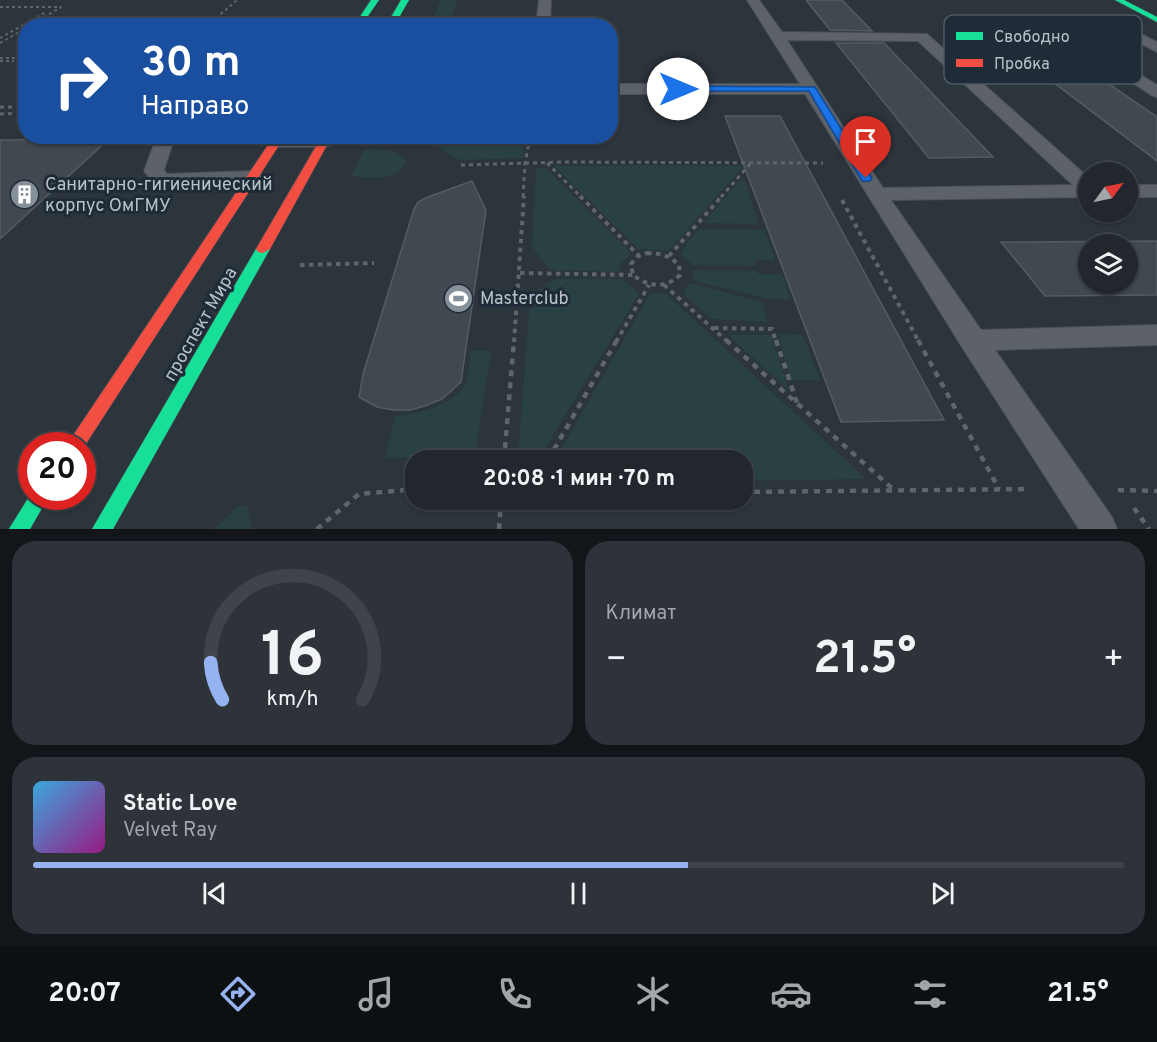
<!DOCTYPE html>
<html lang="ru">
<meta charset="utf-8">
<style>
body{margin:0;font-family:Overpass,sans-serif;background:#2d3339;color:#f1f3f6;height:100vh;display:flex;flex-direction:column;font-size:22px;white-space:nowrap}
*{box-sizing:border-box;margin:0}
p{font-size:20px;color:#a2a5aa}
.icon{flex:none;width:33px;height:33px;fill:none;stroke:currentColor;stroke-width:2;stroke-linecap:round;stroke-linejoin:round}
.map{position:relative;height:529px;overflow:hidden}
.panel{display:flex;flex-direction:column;gap:12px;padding:12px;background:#121519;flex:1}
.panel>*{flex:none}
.hud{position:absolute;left:18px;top:18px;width:600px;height:126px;border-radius:24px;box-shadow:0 2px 4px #0004,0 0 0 2px #3e4449;background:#1a4fa0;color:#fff;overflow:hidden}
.needle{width:39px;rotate:57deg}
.tools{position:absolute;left:1078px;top:162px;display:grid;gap:12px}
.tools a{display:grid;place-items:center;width:60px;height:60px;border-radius:50%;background:#21272d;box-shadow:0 2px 4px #0004,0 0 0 2px #3e4449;font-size:30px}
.speed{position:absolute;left:18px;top:432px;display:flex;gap:12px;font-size:30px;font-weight:700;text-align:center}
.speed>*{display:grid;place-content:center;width:78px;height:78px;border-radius:50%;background:#21272d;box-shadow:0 2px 4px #0004,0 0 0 2px #3e4449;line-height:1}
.speed .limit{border:9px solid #d22;background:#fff;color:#111}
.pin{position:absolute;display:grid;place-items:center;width:51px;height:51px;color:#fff;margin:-62px -26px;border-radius:50% 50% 50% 0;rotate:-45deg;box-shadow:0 0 6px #0007}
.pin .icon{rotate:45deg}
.me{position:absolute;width:66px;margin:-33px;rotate:90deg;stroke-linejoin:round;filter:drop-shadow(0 0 4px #0008)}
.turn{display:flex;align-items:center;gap:21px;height:126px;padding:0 24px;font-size:27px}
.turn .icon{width:78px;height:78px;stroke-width:2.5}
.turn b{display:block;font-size:42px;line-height:51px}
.big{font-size:45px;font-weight:700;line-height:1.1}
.panel .tile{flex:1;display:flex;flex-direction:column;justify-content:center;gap:9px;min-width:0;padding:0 21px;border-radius:24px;background:#2d3339}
.panel .dial{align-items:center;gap:0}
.dial svg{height:156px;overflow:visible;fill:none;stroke:#3e4449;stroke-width:7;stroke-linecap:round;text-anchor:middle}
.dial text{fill:#f1f3f6;stroke:none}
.song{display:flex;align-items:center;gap:18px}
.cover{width:72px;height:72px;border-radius:9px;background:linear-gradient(135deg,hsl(200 70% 55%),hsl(310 70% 35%))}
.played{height:6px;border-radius:3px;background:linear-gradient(90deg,#95b2f1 60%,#3e4449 60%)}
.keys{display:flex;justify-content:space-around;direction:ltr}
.heat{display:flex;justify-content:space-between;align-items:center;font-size:33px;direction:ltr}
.panel .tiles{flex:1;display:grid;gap:12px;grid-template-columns:1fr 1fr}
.tile:last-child{grid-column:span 2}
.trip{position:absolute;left:405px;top:450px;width:348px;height:60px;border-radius:24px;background:#21272d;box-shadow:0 2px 4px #0004,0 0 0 2px #3e4449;font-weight:700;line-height:60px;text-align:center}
.tab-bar{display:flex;height:96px;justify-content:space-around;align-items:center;background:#0d1012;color:#a2a5aa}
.tab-bar .icon{width:42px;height:42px}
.tab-bar .on{color:#95b2f1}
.tab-bar b{font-size:27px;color:#f1f3f6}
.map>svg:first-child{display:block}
.green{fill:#294142}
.building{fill:#414850;stroke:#545c63;stroke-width:1.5;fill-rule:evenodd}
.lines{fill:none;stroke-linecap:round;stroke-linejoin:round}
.lane-casing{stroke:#4a5158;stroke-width:2}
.fast-casing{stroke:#4a5158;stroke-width:1}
.jam-casing{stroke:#4a5158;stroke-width:1}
.path-far3{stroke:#5e666a;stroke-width:2;stroke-dasharray:3 3;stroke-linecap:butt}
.path-far2{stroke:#5e666a;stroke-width:3;stroke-dasharray:4 4;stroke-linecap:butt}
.path-far1{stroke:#5e666a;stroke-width:4;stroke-dasharray:4.5 4.5;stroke-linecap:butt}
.path{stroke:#5e666a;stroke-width:4.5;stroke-dasharray:6 6;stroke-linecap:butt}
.lane{fill:#5d6269;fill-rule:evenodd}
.fast{fill:#16e098;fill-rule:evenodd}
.jam{fill:#f24e42;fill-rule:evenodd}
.route{fill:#1a73e8;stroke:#114b97;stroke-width:1.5}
.labels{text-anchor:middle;stroke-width:6;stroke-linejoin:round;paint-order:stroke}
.poi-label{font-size:18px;fill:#b7c1cc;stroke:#1f2c37;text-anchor:start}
.street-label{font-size:18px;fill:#b7c1cc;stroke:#1f2c37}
.key{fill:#1f2c37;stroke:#4d5964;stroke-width:1.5}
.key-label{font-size:16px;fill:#b7c1cc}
</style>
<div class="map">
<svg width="1157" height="529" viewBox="0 0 1157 529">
<rect width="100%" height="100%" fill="#2c343c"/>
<!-- green -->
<g class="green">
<polygon points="441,0 458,0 448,25 430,25"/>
<polygon points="420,137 524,137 523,158 460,160"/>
<path d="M 364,150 C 377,148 399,149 406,161 C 400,183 368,177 351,176 Z"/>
<polygon points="679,165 744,166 668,251 638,249 554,166"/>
<polygon points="536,168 546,168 631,253 622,262 619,272 550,270 532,247"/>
<polygon points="741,180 745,181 759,224 703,223"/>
<polygon points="698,229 764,230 776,261 755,260 756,266 693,265 680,254"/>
<polygon points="693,270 757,271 758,274 782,274 791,299 769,299 694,281"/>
<polygon points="554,279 623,279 639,294 538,460 518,460 530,296"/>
<polygon points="690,283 762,302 768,322 711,319 683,293"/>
<polygon points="665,293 866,479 743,481 742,460 555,460 650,294"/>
<polygon points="778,334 803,335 820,380 791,380"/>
<polygon points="728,335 771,335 789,391"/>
<path d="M 471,351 L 491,351 L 475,456 L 385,458 L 395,416 C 414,415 458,404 465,384 C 469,374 469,361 471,351 Z"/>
<polygon points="238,506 247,506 251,529 214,529"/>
</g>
<!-- building -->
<g class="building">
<polygon points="806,0 842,0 872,31 830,30"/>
<polygon points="1010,16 1157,117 1157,161 995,38"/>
<polygon points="836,43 884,43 993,157 929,158"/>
<polygon points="725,116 780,116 944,420 841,422"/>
<polygon points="109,139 0,239 0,140"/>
<polygon points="472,181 486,210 461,382 442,399 425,406 410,410 393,410 377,407 359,397 363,374 414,209 418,202 428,197"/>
<path d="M 1157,241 L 1157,295 L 1045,296 L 1001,242 ZM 1089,244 L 1128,244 L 1128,284 L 1089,284 Z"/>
</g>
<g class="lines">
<defs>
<g id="lane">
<polygon points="539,0 551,0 550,26 536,26"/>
<path d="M 747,0 L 759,0 L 782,32 L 927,34 L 1089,178 L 1089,197 L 891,200 L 981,330 L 1157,325 L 1157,345 L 995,350 L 1112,517 L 1117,529 L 1079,529 L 962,347 L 805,94 L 610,94 L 610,84 L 800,84 ZM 787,40 L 918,41 L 1073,185 L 883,188 Z"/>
<polygon points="1110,18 1157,42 1157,52 1105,25 1103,22 1105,19"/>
<polygon points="1076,36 1157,85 1157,97 1151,95 1071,43 1069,40 1071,37"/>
<polygon points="157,136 175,136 164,170 167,174 254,171 261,173 264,177 261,181 254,183 162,186 155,184 144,171"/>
<polygon points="273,136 329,136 334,141 332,145 325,147 277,147 270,145 268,141"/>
<rect x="1128" y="185" width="29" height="12"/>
</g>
<g id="fast">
<polygon points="371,0 379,0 361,26 354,26"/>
<polygon points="401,0 409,0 394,26 386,26"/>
<polygon points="1115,0 1124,0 1157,17 1157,22"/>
<polygon points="263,245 270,249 113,529 92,529 256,249"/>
<polygon points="32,492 32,496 49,496 30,529 9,529"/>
</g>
<g id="jam">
<polygon points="274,136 285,136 82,450 82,446 66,446"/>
<polygon points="322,136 332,136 270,249 263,253 258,252 256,249"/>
</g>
</defs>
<!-- lane casing -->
<use href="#lane" class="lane-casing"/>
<!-- fast casing -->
<use href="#fast" class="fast-casing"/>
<!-- jam casing -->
<use href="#jam" class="jam-casing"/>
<!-- path-far3 -->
<g class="path-far3">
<polyline points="0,7 61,7 30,26"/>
<polyline points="67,20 82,19"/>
<polyline points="65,22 98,22"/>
<polyline points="53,24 66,24"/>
<polyline points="71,25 94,25"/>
<polyline points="207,26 237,0"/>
<polyline points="0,38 46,12"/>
<polyline points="0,43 26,28"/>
<polyline points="0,58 19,58"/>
<polyline points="0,61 14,61"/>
</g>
<!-- path-far2 -->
<g class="path-far2">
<polyline points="0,107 26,107"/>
<polyline points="0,114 26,113"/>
<polyline points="547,163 581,197"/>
<polyline points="461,165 563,162 823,163"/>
<polyline points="523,197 525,164 530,136"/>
<polyline points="721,197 752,162"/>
</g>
<!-- path-far1 -->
<g class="path-far1">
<polyline points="580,196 639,256"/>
<polyline points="842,200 919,342"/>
<path d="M 647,253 C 660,253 670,256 679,265 L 680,275 C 665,289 649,287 633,275 L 631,264 L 637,257 Z"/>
<polyline points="669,256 722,196"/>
<polyline points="300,265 374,263"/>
<polyline points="520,273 633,275"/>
<polyline points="664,285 728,342"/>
<polyline points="714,328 772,329 776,342"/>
<polyline points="514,342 524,196"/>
<polyline points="616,342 649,285"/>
</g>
<!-- path -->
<g class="path">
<polyline points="726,340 894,490"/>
<polyline points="776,340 797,403"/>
<polyline points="918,340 999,489"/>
<polyline points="504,460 514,340"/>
<polyline points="548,460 617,340"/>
<polyline points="1118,490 1157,491"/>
<polyline points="742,492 1030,489"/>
<polyline points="1134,508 1149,529"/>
<polyline points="317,529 359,494 416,489"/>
<polyline points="499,529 501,500"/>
</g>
<!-- lane -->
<use href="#lane" class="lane"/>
<!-- fast -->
<use href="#fast" class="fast"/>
<!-- jam -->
<use href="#jam" class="jam"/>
</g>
<!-- route -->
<polygon class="route" points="678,86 815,87 872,178 870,181 862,181 809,91 674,91 673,89"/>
<!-- icons -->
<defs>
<symbol id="building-disc" viewBox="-11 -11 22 22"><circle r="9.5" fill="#86909a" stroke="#1f2c37"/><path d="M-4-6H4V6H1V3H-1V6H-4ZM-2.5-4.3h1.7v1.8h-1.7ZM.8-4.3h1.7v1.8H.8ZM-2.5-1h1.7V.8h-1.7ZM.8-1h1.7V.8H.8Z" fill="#fff"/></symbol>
<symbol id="stadium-disc" viewBox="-11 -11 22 22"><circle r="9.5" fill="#86909a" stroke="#1f2c37"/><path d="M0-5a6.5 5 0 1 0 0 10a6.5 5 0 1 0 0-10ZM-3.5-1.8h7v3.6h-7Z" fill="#fff"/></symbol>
</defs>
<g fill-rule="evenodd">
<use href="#building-disc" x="8" y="178" width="33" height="33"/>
<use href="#stadium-disc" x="442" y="282" width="33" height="33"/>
</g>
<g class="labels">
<!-- poi labels -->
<g class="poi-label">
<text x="45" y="190">Санитарно-гигиенический<tspan x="45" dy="21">корпус ОмГМУ</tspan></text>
<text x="480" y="304">Masterclub</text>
</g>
<!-- street labels -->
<g class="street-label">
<text transform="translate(200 324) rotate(-60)" y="6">проспект Мира</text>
</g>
</g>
<!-- legend -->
<rect x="944" y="15" width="198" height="69" rx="9" class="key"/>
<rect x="956" y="32" width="27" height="8" fill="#16e098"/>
<rect x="956" y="59" width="27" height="8" fill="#f24e42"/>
<g class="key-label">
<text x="994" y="42">Свободно</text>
<text x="994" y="69">Пробка</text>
</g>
</svg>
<div class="tools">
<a><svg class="needle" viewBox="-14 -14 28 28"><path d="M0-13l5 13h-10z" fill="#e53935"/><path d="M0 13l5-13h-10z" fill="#a2a5aa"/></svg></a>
<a><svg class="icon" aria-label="layers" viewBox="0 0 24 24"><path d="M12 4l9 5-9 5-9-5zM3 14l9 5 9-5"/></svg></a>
</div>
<div class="speed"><div class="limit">20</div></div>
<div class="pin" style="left:866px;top:178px;background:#d93025"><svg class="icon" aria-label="arrive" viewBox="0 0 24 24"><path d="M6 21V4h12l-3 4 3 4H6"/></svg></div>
<svg class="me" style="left:678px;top:89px" viewBox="-20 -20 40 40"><circle r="19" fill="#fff"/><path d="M0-13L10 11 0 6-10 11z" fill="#1a73e8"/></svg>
<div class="trip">20:08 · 1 мин · 70 m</div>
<div class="hud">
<div class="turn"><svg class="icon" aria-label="right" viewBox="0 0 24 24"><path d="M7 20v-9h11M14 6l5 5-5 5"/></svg><div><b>30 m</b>Направо</div></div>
</div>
</div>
<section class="panel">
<div class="tiles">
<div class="tile dial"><svg viewBox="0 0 100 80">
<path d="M14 69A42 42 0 1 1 86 69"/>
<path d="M14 69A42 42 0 0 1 8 50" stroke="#95b2f1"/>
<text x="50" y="56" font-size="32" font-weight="700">16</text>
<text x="50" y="72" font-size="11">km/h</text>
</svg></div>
<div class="tile"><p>Климат</p>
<div class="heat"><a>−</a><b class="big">21.5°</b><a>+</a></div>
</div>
<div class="tile">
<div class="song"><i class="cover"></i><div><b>Static Love</b><p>Velvet Ray</p></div></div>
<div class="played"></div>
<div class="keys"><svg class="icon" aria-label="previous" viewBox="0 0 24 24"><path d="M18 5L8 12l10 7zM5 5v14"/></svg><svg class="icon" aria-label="pause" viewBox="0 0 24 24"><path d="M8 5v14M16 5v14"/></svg><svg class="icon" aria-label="next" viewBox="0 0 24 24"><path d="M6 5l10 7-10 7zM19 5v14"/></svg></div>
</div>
</div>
</section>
<nav class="tab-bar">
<b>20:07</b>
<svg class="icon on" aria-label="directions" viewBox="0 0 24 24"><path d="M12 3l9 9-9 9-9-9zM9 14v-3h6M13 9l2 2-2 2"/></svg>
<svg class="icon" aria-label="music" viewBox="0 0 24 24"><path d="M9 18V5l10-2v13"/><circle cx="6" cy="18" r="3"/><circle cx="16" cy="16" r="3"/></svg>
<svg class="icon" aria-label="phone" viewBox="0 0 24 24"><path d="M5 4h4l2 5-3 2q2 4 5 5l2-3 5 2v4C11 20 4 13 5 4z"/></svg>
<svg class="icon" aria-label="climate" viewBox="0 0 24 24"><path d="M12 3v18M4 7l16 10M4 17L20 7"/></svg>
<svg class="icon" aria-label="car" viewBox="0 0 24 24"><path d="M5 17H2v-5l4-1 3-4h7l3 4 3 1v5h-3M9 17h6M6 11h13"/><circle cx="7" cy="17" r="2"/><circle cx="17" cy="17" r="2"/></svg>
<svg class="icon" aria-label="filters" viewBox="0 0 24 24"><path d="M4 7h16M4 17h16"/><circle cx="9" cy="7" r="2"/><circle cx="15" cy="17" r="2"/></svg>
<b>21.5°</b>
</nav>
